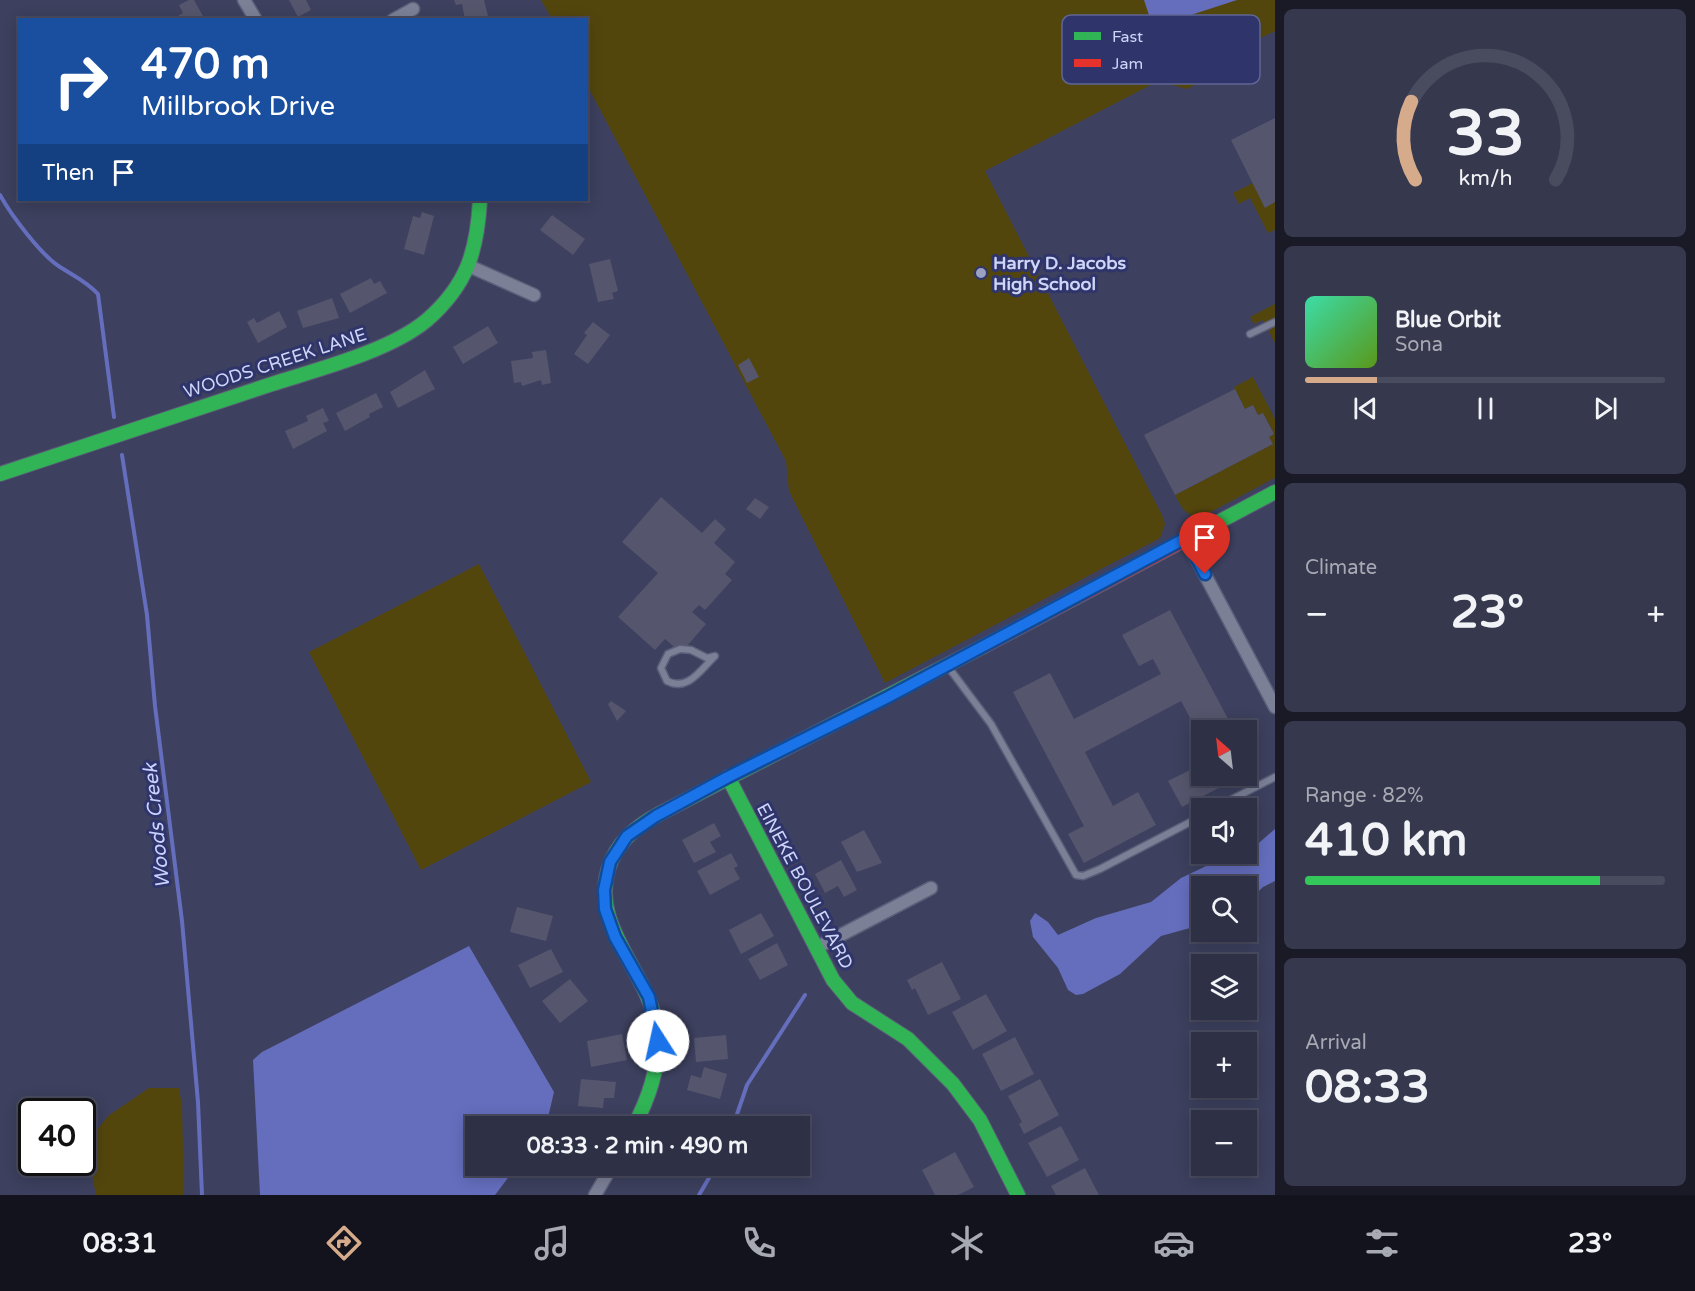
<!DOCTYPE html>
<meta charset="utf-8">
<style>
body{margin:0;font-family:"Varela Round",sans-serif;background:#36384d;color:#f1f3f6;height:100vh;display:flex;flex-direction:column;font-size:22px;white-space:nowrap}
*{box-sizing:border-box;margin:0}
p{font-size:20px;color:#a7a9b3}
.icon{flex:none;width:33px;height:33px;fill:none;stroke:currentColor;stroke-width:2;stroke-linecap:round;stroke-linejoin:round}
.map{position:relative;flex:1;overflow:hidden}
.drawer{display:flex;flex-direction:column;gap:9px;padding:9px;background:#191a26;width:420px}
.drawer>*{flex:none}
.banner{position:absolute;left:18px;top:18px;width:570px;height:183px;border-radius:0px;box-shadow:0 3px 15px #0003,0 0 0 2px #494b5f;background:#1a4fa0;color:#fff;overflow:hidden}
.needle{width:39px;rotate:332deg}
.controls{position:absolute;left:1191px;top:720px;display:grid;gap:12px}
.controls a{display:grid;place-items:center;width:66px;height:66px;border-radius:0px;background:#2e3046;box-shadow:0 3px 15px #0003,0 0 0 2px #494b5f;font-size:30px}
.speed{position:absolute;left:18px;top:1098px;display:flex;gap:12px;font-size:30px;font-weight:700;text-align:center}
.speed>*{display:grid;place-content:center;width:78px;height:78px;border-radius:50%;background:#2e3046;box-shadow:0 3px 15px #0003,0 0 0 2px #494b5f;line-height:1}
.speed .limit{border:3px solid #111;border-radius:9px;background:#fff;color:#111}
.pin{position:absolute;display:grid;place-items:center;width:51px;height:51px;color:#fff;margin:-62px -26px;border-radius:50% 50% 50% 0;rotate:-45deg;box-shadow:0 0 6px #0007}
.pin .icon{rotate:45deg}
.me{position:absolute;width:66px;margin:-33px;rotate:350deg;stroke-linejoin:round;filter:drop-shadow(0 0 4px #0008)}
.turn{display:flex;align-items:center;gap:21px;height:126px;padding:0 24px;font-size:27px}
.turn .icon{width:78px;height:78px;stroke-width:2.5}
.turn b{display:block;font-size:42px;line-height:51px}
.then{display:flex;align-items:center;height:57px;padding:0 24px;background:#0003;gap:12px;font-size:22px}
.big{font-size:45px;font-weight:800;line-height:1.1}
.drawer .card{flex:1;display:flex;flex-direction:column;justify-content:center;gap:9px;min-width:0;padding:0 21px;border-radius:9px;background:#36384d}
.drawer .dial{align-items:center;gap:0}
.dial svg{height:156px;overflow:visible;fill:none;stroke:#494b5f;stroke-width:7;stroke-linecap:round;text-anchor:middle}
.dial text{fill:#f1f3f6;stroke:none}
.song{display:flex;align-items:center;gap:18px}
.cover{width:72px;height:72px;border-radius:9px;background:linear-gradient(135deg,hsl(160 70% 55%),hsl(90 70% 35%))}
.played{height:6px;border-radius:3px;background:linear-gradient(90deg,#d6ab8b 20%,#494b5f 20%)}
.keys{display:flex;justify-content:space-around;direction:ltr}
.heat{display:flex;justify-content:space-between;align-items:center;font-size:33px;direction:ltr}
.charge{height:9px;border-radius:4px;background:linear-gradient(90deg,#34c759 82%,#494b5f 0)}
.trip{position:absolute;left:465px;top:1116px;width:345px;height:60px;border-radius:0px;background:#2e3046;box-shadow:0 3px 15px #0003,0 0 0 2px #494b5f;font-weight:800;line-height:60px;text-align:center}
.dock{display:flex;height:96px;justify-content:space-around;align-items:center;background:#12131c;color:#a7a9b3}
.dock .icon{width:42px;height:42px}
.dock .active{color:#d6ab8b}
.dock b{font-size:27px;color:#f1f3f6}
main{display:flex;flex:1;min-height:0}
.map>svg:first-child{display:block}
.green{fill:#53460d}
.water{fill:#646ebd}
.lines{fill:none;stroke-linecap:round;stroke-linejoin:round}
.stream{stroke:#646ebd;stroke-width:4}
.building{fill:#55556d}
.lane-casing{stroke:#5b5e78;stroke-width:9}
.street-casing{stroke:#5b5e78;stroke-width:15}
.fast-casing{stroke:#5b5e78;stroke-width:16}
.jam-casing{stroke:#5b5e78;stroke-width:16}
.lane{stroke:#7c8097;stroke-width:6}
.street{stroke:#7c8097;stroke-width:12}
.fast{stroke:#30b455;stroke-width:14}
.jam{stroke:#e5322d;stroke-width:14}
.route-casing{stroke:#114b97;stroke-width:15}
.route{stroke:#1a73e8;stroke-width:10}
.poi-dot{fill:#9ba1c1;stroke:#2f356b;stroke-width:2}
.labels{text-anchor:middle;stroke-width:6;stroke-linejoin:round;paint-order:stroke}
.poi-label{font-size:18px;font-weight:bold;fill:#ced5f7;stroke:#2f356b;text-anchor:start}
.street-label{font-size:18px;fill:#ced5f7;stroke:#2f356b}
.water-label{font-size:20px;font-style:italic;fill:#c9d2ff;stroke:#2f356b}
.key{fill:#2f356b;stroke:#5f6595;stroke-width:1.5}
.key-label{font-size:16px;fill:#ced5f7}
</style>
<main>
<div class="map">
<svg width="1275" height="1195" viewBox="0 0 1275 1195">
<rect width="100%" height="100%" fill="#3d405e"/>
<!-- green -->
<g class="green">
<polygon points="541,0 1275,0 1275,31 1198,69 1203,81 1187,89 1168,84 1164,78 985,171 1162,515 1165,524 1160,538 885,683 789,491 786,461 587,85 586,20 552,19"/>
<polygon points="1253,183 1265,207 1275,202 1275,230 1268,233 1250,198 1239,204 1233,193"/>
<polygon points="1275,304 1275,343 1263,320 1254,324 1250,317"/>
<path d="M 1253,377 L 1275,419 L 1275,478 L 1203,516 C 1186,518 1182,508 1175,495 L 1273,444 L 1269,437 L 1274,434 L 1263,413 L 1258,415 L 1253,405 L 1245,409 L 1234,387 Z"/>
<polygon points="479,564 591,782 421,870 309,652"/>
<polygon points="149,1088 179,1088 182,1106 184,1195 96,1195 86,1144 108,1116"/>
</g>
<!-- water -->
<g class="water">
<polygon points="1144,0 1237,0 1163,24 1149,15"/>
<polygon points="1275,829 1275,881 1263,887 1247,903 1246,886 1202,886 1201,925 1161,936 1120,974 1083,994 1076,995 1068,990 1058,968 1033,937 1030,921 1035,913 1048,922 1058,935 1096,918 1151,902 1181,878 1223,858 1246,854"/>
<polygon points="469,946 554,1092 546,1126 476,1126 476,1166 517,1166 495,1195 260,1195 253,1060 262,1052"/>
</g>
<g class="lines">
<!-- stream -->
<g class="stream">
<path d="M 0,195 C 11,215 41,255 60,267 C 74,276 86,281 98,294 L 114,417"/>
<polyline points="122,455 147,615 155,706 182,921 198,1102 202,1195"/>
<polyline points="733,1126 747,1085 805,995"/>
<polyline points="699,1195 716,1166"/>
</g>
</g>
<!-- building -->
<g class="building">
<polygon points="189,0 194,0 204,18 171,20 183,13 179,5"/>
<polygon points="289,0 306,0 311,10 298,17"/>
<polygon points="454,0 484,0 488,16 465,20 462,4 456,5"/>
<polygon points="1275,118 1275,202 1265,208 1231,140"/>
<polygon points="422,212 434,216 424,255 404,249 413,216 420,218"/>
<polygon points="552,215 585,239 573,255 540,230"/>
<polygon points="610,259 618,291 612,293 614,299 598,302 589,264"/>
<polygon points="371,278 374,284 380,281 387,293 350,313 340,294"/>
<polygon points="332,298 339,318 303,328 297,311"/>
<polygon points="279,311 287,327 258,343 247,322 254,318 257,323"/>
<polygon points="593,322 610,335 588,364 574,354 587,335 584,333"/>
<polygon points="488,326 498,343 463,364 453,347"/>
<polygon points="546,350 551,383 542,385 541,380 522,386 521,382 514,383 511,361 533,358 532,352"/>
<polygon points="749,358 759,377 747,383 738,365"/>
<polygon points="425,370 435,389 398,408 390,392"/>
<polygon points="1235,389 1245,409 1253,405 1258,415 1263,413 1274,434 1269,437 1273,444 1175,495 1144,435"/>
<polygon points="376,393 383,407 369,414 370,417 345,431 336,413"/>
<polygon points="323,408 329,421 323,423 327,431 293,449 285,431 308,421 306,416"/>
<polygon points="661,497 702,533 715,519 726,529 714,543 735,562 725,574 732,580 705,610 699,605 692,612 706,624 681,653 665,639 655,650 618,617 658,573 622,542"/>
<polygon points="755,498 769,507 760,519 746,509"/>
<polygon points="1170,610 1234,730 1202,730 1202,740 1181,701 1085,752 1113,806 1138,792 1156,825 1084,863 1068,834 1084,826 1013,692 1050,673 1074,719 1161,674 1153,659 1139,666 1122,635"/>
<polygon points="611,701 626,711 617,721 608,704"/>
<polygon points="1246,753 1255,769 1246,773"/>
<polygon points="1202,764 1202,776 1242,776 1182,807 1168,781"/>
<polygon points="714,823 721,836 710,842 716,852 694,863 682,840"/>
<polygon points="864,830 882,863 857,872 841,842"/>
<polygon points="731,853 738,866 734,868 740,879 710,895 697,871"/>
<polygon points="841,860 857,890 844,897 838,886 825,893 815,874"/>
<polygon points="517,907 553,916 546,941 510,932"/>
<polygon points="761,913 774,936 741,954 729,930"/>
<polygon points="777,943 788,965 760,980 748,959"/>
<polygon points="551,949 563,972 530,988 518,965"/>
<polygon points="942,962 961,999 928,1015 915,988 912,990 907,980"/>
<polygon points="570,979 588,1001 560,1023 542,1001"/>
<polygon points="986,994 1007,1031 973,1050 952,1012"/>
<polygon points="622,1034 627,1060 591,1067 587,1041"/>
<polygon points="726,1035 728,1059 696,1062 694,1038"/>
<polygon points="1015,1037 1034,1074 1001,1091 982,1054"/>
<polygon points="704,1067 727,1074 720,1099 687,1090 691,1075 701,1078"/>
<polygon points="581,1079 616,1082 614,1098 604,1098 603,1108 578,1106"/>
<polygon points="1040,1079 1059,1115 1024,1134 1019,1124 1022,1122 1008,1096"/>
<polygon points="1061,1126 1079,1160 1047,1177 1028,1143"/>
<polygon points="955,1152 974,1187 958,1195 935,1195 922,1170"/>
<polygon points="1085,1168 1099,1195 1056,1195 1051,1186"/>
</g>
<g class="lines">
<defs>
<g id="lane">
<polyline points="1250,334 1275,322"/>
<path d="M 680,649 L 691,650 L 707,658 L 715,656 C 701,669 688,692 667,681 L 661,668 L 668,654 Z"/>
<polyline points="949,668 991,724 1076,875 1083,876 1100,869 1202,816"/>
<polyline points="1215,808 1275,777"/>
</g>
<g id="street">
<polyline points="244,0 256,20"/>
<polyline points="393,20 413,9"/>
<polyline points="469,266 534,295"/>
<polyline points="1186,539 1275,707"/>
<polyline points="816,948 931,888"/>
<polyline points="595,1195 612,1166"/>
</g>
<g id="fast">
<path d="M 0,474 C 91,444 181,414 272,384 C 319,369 390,351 427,320 C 467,285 477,252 480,200"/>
<polyline points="1194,535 1275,492"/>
<polyline points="728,777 833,980 852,1003 908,1039 953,1084 980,1120 1018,1195"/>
<path d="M 634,1126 C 650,1096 661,1064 657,1029 C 650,974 591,928 608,870 C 616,843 635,827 659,814 L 984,646"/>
</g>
<polyline id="jam" points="984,646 1194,535"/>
</defs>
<!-- lane casing -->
<use href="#lane" class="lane-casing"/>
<!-- street casing -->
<use href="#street" class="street-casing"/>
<!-- fast casing -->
<use href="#fast" class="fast-casing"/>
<!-- jam casing -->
<use href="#jam" class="jam-casing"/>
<!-- lane -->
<use href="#lane" class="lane"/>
<!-- street -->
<use href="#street" class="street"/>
<!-- fast -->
<use href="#fast" class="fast"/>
<!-- jam -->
<use href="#jam" class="jam"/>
</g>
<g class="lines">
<defs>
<polyline id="route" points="658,1041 649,997 615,937 605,909 604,890 610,862 627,836 656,816 728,777 886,698 1186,538 1205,574"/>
</defs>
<!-- route casing -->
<use href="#route" class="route-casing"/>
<!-- route -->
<use href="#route" class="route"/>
</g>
<!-- markers -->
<circle class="poi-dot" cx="981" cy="273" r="6"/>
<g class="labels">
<!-- poi labels -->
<g class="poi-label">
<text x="993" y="269">Harry D. Jacobs<tspan x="993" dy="21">High School</tspan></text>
</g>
<!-- street labels -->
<g class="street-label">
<text transform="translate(275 363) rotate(-18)" y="6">WOODS CREEK LANE</text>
<text transform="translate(805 886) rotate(62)" y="6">EINEKE BOULEVARD</text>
</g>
<!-- water labels -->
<g class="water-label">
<text transform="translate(156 826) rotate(-96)" y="7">Woods Creek</text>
</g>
</g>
<!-- legend -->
<rect x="1062" y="15" width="198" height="69" rx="9" class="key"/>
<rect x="1074" y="32" width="27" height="8" fill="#30b455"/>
<rect x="1074" y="59" width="27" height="8" fill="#e5322d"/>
<g class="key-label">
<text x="1112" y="42">Fast</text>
<text x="1112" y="69">Jam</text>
</g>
</svg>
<div class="controls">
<a><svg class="needle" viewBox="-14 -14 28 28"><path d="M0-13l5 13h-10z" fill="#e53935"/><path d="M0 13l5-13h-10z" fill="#a7a9b3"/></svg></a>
<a><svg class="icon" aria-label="sound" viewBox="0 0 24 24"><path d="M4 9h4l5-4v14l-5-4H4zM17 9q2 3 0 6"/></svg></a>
<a><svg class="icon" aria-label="search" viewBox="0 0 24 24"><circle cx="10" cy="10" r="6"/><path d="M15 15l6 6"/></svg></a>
<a><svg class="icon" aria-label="layers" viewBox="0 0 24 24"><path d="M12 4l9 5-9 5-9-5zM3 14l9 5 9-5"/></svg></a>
<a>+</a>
<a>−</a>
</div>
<div class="speed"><div class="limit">40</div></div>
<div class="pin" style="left:1205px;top:574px;background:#d93025"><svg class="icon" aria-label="arrive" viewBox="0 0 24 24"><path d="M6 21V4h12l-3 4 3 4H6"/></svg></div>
<svg class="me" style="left:658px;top:1041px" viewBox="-20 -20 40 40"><circle r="19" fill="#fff"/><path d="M0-13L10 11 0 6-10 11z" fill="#1a73e8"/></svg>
<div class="trip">08:33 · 2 min · 490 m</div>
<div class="banner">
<div class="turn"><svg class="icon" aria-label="right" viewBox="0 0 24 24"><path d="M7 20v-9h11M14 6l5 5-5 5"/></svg><div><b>470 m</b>Millbrook Drive</div></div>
<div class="then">Then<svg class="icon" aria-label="arrive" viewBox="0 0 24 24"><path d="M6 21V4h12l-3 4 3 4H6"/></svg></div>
</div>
</div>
<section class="drawer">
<div class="card dial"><svg viewBox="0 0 100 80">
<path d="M14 69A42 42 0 1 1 86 69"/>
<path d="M14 69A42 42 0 0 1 12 29" stroke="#d6ab8b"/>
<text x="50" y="56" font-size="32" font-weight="700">33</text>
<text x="50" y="72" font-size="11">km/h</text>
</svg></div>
<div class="card">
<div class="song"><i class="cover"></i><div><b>Blue Orbit</b><p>Sona</p></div></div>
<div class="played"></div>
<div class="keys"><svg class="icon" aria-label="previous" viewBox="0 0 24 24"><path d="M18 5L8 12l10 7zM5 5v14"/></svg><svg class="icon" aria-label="pause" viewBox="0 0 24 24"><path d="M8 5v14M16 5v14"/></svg><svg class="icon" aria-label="next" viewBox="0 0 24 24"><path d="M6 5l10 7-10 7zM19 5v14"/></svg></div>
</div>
<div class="card"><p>Climate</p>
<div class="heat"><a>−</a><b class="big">23°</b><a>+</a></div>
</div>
<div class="card"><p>Range · 82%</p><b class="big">410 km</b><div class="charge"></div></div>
<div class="card"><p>Arrival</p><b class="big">08:33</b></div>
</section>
</main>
<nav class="dock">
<b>08:31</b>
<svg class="icon active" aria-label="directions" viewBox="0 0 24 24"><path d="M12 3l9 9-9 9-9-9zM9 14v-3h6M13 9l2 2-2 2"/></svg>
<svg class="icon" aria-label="music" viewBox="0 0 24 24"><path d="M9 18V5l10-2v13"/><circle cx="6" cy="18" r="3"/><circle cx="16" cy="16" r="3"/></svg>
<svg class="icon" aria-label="phone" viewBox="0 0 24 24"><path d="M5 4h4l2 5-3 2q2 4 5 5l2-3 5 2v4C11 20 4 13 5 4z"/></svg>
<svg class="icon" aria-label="climate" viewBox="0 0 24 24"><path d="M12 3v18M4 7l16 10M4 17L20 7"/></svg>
<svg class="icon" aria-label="car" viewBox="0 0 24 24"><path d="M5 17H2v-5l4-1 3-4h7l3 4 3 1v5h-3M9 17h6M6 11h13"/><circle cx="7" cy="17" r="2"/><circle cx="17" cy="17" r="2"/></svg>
<svg class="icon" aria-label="filters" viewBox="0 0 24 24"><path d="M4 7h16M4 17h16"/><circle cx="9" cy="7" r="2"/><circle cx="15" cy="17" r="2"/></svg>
<b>23°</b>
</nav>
